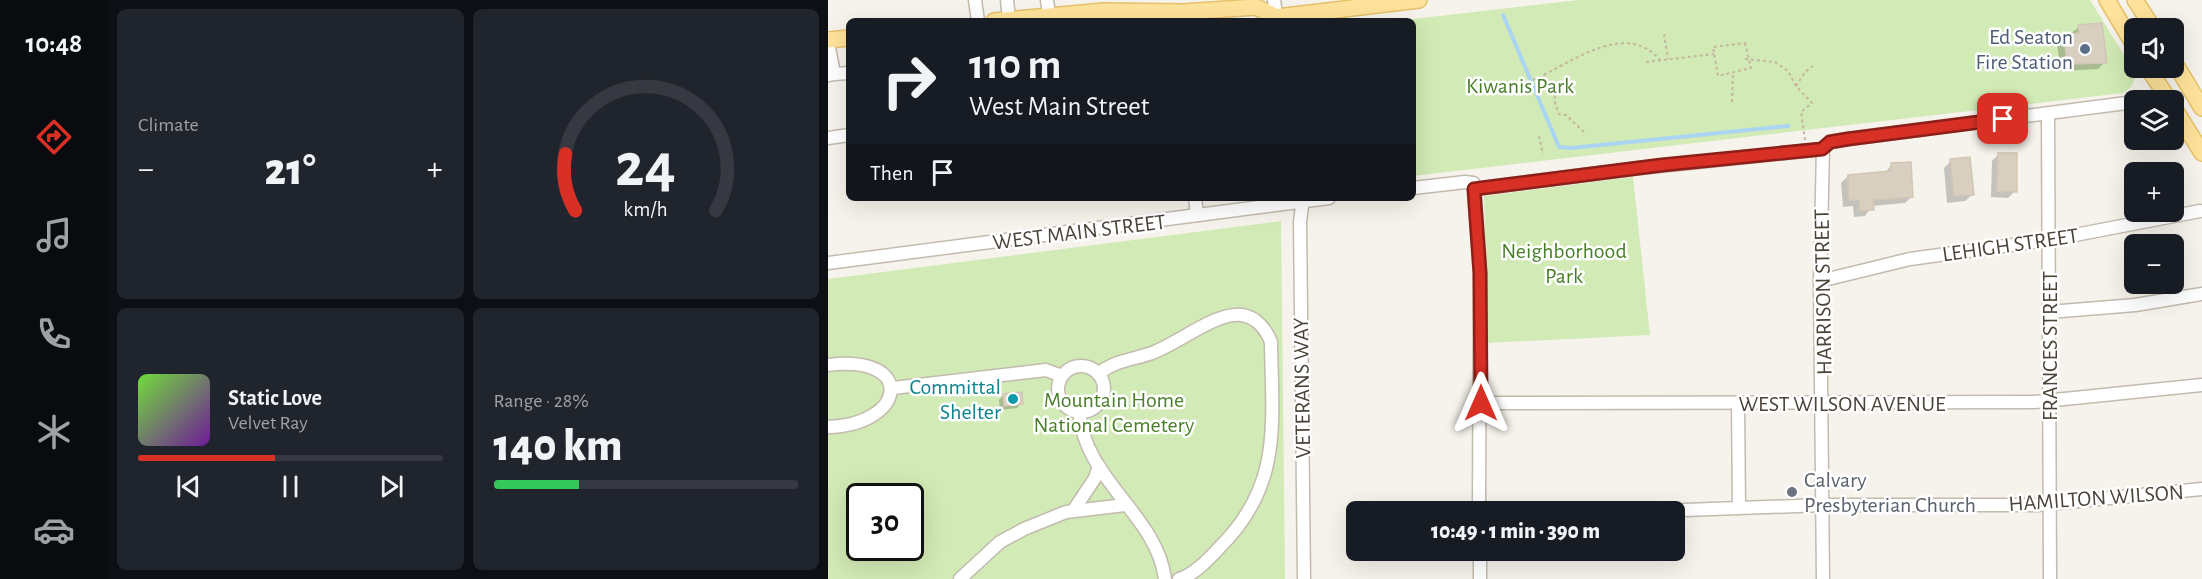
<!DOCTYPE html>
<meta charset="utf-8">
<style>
body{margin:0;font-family:"Alegreya Sans",sans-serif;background:#20242c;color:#f1f3f6;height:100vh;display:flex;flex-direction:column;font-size:22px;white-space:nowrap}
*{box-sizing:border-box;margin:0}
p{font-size:20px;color:#9ea1a6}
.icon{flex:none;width:33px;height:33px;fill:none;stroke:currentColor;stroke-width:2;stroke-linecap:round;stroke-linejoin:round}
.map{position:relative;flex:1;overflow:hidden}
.sheet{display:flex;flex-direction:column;gap:9px;padding:9px;background:#0d0f14;width:720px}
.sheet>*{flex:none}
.hud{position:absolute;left:18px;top:18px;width:570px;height:183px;border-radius:9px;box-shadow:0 6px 24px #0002;background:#171b24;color:#f1f3f6;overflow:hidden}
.controls{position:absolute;left:1296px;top:18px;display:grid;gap:12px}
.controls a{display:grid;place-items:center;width:60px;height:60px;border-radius:9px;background:#171b24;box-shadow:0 6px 24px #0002;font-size:30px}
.speed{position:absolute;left:18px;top:483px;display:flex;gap:12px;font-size:30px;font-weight:700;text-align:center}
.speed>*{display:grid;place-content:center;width:78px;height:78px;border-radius:50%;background:#171b24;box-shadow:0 6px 24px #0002;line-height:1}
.speed .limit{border:3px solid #111;border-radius:9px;background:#fff;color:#111}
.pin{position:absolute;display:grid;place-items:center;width:51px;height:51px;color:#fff;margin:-26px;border-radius:12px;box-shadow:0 3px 9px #0006}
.me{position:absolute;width:66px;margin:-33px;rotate:0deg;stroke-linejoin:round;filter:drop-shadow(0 0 4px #0008)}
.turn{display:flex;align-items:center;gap:21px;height:126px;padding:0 24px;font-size:27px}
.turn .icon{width:78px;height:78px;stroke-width:2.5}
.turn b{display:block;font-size:42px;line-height:51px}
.then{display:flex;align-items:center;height:57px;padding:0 24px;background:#0003;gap:12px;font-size:22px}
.big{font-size:45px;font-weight:800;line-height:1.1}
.sheet .card{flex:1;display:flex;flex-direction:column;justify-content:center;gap:9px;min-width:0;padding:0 21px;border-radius:9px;background:#20242c}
.sheet .dial{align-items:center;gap:0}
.dial svg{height:156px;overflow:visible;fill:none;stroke:#363941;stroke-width:7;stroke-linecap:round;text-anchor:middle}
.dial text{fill:#f1f3f6;stroke:none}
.song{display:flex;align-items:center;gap:18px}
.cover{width:72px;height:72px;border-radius:9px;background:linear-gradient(135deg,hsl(100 70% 55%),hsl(280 70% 35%))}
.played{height:6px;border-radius:3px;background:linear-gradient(90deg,#d93025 45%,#363941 45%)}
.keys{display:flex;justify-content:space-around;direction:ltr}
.heat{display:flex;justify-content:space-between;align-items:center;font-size:33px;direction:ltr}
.charge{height:9px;border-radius:4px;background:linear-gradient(90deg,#34c759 28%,#363941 0)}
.sheet .tiles{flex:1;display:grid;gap:9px;grid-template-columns:repeat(2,1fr)}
.trip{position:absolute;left:518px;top:501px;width:339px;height:60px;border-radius:9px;background:#171b24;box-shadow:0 6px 24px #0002;font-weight:800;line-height:60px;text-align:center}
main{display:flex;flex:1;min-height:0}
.tab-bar{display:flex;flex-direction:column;width:108px;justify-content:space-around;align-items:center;background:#090b0e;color:#9ea1a6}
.tab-bar .icon{width:42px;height:42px}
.tab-bar .active{color:#d93025}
.tab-bar b{font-size:27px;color:#f1f3f6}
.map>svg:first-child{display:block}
.green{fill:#d2eab5;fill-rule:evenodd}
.shadow{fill:#0003}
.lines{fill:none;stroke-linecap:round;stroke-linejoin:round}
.stream{stroke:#a9d4f2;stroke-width:4}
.building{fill:#d8cfc1;stroke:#d3c7b4;stroke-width:1.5}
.minor-casing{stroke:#c2bbae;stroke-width:15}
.major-casing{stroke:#e6c16a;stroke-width:18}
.path{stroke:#c4b79f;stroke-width:2;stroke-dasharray:3 3;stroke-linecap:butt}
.minor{stroke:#fff;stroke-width:12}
.major{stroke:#ffe39c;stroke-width:15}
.route-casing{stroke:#8d1f18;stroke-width:15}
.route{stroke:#d93025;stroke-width:10}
.service-dot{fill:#5c6f8a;stroke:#fff;stroke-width:2}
.culture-dot{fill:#0f9aa8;stroke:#fff;stroke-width:2}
.worship-dot{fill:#6b7280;stroke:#fff;stroke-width:2}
.labels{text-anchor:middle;stroke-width:5;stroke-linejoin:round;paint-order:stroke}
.service-label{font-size:22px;fill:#4e5e75;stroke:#fff;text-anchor:end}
.park-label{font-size:22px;fill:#4a7f2a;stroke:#fff}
.street-label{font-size:22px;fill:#4b4439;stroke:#fff}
.culture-label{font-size:22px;fill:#0d838f;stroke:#fff;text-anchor:end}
.worship-label{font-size:22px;fill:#5b616d;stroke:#fff;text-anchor:start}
</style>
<main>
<nav class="tab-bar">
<b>10:48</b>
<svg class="icon active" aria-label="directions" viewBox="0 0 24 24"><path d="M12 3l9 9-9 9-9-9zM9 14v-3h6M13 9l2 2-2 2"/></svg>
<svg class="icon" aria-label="music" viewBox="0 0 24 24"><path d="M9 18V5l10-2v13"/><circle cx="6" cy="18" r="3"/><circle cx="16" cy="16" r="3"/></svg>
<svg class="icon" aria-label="phone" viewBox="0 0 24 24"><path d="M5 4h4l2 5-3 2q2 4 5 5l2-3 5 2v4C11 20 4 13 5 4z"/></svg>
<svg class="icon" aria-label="climate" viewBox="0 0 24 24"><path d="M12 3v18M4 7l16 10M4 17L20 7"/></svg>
<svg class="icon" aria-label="car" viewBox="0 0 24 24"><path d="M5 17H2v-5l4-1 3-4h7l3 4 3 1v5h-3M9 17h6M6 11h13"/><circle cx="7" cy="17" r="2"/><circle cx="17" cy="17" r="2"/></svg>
</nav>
<section class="sheet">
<div class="tiles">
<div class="card"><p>Climate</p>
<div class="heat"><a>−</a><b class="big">21°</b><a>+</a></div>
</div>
<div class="card dial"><svg viewBox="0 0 100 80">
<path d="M14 69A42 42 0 1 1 86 69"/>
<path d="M14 69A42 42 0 0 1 9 40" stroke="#d93025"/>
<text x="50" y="56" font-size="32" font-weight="700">24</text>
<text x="50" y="72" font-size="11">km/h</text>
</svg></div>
<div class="card">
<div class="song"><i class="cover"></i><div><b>Static Love</b><p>Velvet Ray</p></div></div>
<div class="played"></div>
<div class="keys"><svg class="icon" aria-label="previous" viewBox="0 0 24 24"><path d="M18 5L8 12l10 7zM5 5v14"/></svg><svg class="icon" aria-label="pause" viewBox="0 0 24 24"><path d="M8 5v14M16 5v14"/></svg><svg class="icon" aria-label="next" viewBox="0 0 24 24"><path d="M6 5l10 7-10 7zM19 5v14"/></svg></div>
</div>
<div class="card"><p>Range · 28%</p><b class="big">140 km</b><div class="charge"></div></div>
</div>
</section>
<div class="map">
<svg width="1374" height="579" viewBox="0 0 1374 579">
<rect width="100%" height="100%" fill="#f6f3ec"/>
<!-- green -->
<g class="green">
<path d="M 750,0 L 1262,0 L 1306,71 C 1308,82 1304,88 1295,93 L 585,176 L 585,21 L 568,21 Z"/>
<polygon points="805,177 822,335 660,343 656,196"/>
<path d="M 453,221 L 457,579 L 0,579 L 0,279 ZM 32,496 L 82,496 L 82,548 L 32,548 Z"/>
</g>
<!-- shadow -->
<g class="shadow">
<polygon points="1251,27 1277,62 1270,69 1233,71 1229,44"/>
<polygon points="1171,154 1187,191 1180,198 1163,197 1164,161"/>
<polygon points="1123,161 1145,194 1137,201 1119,203 1116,168"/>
<polygon points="1064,164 1084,196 1077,203 1044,206 1037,216 1026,217 1025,206 1015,207 1013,183 1020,176 1057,173"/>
<polygon points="175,395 193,403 189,408 172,410 171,400"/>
</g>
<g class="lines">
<!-- stream -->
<polyline class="stream" points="675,15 731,147 743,148 960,126"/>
</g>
<!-- building -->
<g class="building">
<polygon points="1274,23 1279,63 1239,64 1236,35 1251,33 1250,25"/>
<polygon points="1170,153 1189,153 1189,192 1169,191"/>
<polygon points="1142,157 1146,195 1126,196 1122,159"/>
<polygon points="1083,162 1085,197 1045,200 1046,210 1032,211 1031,200 1021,200 1020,175 1063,171 1063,163"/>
<polygon points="194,392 195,404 176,406 175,394"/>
</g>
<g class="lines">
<defs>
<g id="minor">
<polyline points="147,0 150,21"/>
<polyline points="179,0 181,19"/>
<polyline points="219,0 221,15"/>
<polyline points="446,0 449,21"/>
<polyline points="0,42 6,74 0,75"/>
<polyline points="6,74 21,73"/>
<polyline points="1314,100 1337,95"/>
<polyline points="1220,114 1222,579"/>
<polyline points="0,138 21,135"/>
<polyline points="995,149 992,281 995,579"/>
<polyline points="585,188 637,182 645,183 646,189"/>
<polyline points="646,189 812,168 995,149 1002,142 1020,139 1306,102"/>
<polyline points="646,189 652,273 651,512"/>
<polyline points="367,198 369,215"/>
<polyline points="475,198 472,222 476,579"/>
<polyline points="0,263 501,198"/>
<polyline points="992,281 1082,259 1221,240 1372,211"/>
<polyline points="1221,312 1307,305 1374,294"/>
<path d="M 0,365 C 89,354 78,425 0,427"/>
<circle cx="253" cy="389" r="23"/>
<path d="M 270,374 C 286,361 302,360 321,354 C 347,346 388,311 414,315 C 428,317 438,329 443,342 C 444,423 455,485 391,548 C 381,559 366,575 351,579"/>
<polyline points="65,388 218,370 234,376"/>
<polyline points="653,403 1207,402 1374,385"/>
<polyline points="910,404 911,508"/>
<path d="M 251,411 C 256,480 329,515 337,579"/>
<polyline points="245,511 267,478 271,466"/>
<polyline points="651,511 798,512"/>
<polyline points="802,512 996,505 1210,505 1374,489"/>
<polyline points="132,579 172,542 196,529 238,512 297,505"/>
<polyline points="652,579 652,550"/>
</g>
<g id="major">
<polyline points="1279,0 1306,45"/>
<polyline points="1307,0 1325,28"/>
<polyline points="166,21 276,11 355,12 428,7 449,17 591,0"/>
<polyline points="0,40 21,38"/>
<polyline points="1346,62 1374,108"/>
<polyline points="1320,68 1341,100"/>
<polyline points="1346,108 1374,153"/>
</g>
</defs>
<!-- minor casing -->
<use href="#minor" class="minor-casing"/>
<!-- major casing -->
<use href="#major" class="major-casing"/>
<!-- path -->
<g class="path">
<polyline points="836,34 840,59"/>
<polygon points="917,43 923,68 890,76 885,47"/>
<polyline points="917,59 947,62 960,71 968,86 984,103 973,112 977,140"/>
<polyline points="818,62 886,54"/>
<polyline points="715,76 726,87 727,103 731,114 738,115 756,132"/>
<path d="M 705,80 C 742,64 797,19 832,60"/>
<polyline points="968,86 977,72 985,66"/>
<polyline points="904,102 905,72"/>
<polyline points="711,136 715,154"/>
</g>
<!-- minor -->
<use href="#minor" class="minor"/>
<!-- major -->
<use href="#major" class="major"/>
</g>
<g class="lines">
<defs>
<polyline id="route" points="653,403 652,273 646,189 834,165 994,149 1002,142 1020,139 1175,119"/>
</defs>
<!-- route casing -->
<use href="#route" class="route-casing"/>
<!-- route -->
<use href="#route" class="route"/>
</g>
<!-- markers -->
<circle class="service-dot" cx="1257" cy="49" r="6"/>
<circle class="culture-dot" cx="185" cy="399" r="6"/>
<circle class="worship-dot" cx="964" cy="492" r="6"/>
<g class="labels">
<!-- service labels -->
<g class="service-label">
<text x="1245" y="44">Ed Seaton<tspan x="1245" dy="25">Fire Station</tspan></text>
</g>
<!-- park labels -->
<g class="park-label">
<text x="692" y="93">Kiwanis Park</text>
<text x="736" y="258">Neighborhood<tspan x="736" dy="25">Park</tspan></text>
<text x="286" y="407">Mountain Home<tspan x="286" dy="25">National Cemetery</tspan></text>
</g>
<!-- street labels -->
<g class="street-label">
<text transform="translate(251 231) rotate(-7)" y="8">WEST MAIN STREET</text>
<text transform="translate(1182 244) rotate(-8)" y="8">LEHIGH STREET</text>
<text transform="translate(994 292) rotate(-91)" y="8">HARRISON STREET</text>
<text transform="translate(1221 346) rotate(-90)" y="8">FRANCES STREET</text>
<text transform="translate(473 388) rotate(-91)" y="8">VETERANS WAY</text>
<text x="1014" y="411">WEST WILSON AVENUE</text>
<text transform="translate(1268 497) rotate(-4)" y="8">HAMILTON WILSON</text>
</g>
<!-- culture labels -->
<g class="culture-label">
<text x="173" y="394">Committal<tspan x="173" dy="25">Shelter</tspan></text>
</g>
<!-- worship labels -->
<g class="worship-label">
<text x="976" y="487">Calvary<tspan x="976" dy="25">Presbyterian Church</tspan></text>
</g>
</g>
</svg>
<div class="controls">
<a><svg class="icon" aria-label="sound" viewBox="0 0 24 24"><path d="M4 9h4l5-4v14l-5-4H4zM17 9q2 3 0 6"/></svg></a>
<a><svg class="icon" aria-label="layers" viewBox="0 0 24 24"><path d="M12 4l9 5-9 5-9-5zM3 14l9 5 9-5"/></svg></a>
<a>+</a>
<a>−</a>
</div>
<div class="speed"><div class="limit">30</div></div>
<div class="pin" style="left:1175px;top:119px;background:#d93025"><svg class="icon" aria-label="arrive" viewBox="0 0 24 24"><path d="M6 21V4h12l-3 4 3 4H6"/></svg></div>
<svg class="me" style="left:653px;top:403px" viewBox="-20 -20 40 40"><path d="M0-17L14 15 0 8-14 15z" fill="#d93025" stroke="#fff" stroke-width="4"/></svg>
<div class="trip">10:49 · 1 min · 390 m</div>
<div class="hud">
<div class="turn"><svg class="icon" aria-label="right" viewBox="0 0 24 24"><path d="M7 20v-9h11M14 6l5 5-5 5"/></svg><div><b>110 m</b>West Main Street</div></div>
<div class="then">Then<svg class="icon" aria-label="arrive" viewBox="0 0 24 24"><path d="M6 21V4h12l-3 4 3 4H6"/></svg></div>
</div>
</div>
</main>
